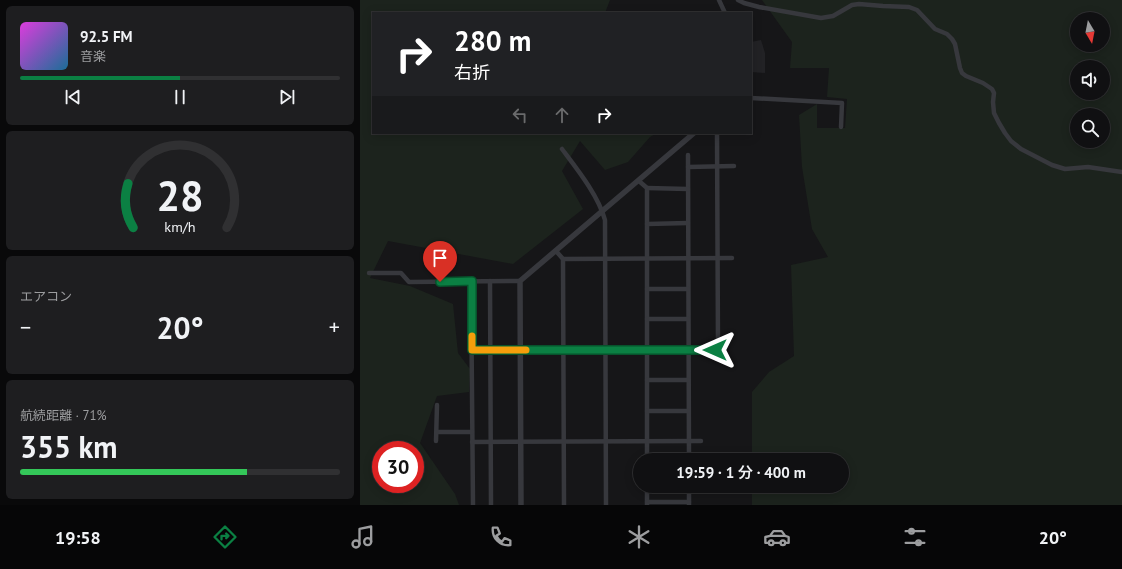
<!DOCTYPE html>
<html lang="ja">
<meta charset="utf-8">
<style>
body{margin:0;font-family:"PT Sans","Noto Sans JP",sans-serif;background:#1e1e20;color:#f1f3f6;height:100vh;display:flex;flex-direction:column;font-size:15px;white-space:nowrap}
*{box-sizing:border-box;margin:0}
p{font-size:13px;color:#9c9d9f}
.icon{flex:none;width:22px;height:22px;fill:none;stroke:currentColor;stroke-width:2;stroke-linecap:round;stroke-linejoin:round}
.map{position:relative;flex:1;overflow:hidden}
.side{display:flex;flex-direction:column;gap:6px;padding:6px;background:#09090a;width:360px}
.side>*{flex:none}
.hud{position:absolute;left:12px;top:12px;width:380px;height:122px;border-radius:0px;box-shadow:0 2px 10px #0003,0 0 0 1px #303032;background:#202124;color:#fff;overflow:hidden}
.needle{width:26px;rotate:170deg}
.fabs{position:absolute;left:710px;top:12px;display:grid;gap:8px}
.fabs a{display:grid;place-items:center;width:40px;height:40px;border-radius:50%;background:#101012;box-shadow:0 2px 10px #0003,0 0 0 1px #303032;font-size:20px}
.speed{position:absolute;left:12px;top:441px;display:flex;gap:8px;font-size:20px;font-weight:700;text-align:center}
.speed>*{display:grid;place-content:center;width:52px;height:52px;border-radius:50%;background:#101012;box-shadow:0 2px 10px #0003,0 0 0 1px #303032;line-height:1}
.speed .limit{border:6px solid #d22;background:#fff;color:#111}
.pin{position:absolute;display:grid;place-items:center;width:34px;height:34px;color:#fff;margin:-41px -17px;border-radius:50% 50% 50% 0;rotate:-45deg;box-shadow:0 0 4px #0007}
.pin .icon{rotate:45deg}
.me{position:absolute;width:44px;margin:-22px;rotate:270deg;stroke-linejoin:round;filter:drop-shadow(0 0 3px #0008)}
.turn{display:flex;align-items:center;gap:14px;height:84px;padding:0 16px;font-size:18px}
.turn .icon{width:52px;height:52px;stroke-width:2.5}
.turn b{display:block;font-size:28px;line-height:34px}
.lanes{display:flex;align-items:center;height:38px;padding:0 16px;background:#0003;justify-content:center;gap:20px;direction:ltr}
.lanes .off{opacity:.35}
.big{font-size:30px;font-weight:600;line-height:1.1}
.side .widget{flex:1;display:flex;flex-direction:column;justify-content:center;gap:6px;min-width:0;padding:0 14px;border-radius:6px;background:#1e1e20}
.side .dial{align-items:center;gap:0}
.dial svg{height:104px;overflow:visible;fill:none;stroke:#303032;stroke-width:7;stroke-linecap:round;text-anchor:middle}
.dial text{fill:#f1f3f6;stroke:none}
.song{display:flex;align-items:center;gap:12px}
.cover{width:48px;height:48px;border-radius:6px;background:linear-gradient(135deg,hsl(300 70% 55%),hsl(200 70% 35%))}
.played{height:4px;border-radius:2px;background:linear-gradient(90deg,#0b8043 50%,#303032 50%)}
.keys{display:flex;justify-content:space-around;direction:ltr}
.heat{display:flex;justify-content:space-between;align-items:center;font-size:22px;direction:ltr}
.charge{height:6px;border-radius:3px;background:linear-gradient(90deg,#34c759 71%,#303032 0)}
.trip{position:absolute;left:273px;top:453px;width:216px;height:40px;border-radius:20px;background:#101012;box-shadow:0 2px 10px #0003,0 0 0 1px #303032;font-weight:600;line-height:40px;text-align:center}
.tabs{display:flex;height:64px;justify-content:space-around;align-items:center;background:#060607;color:#9c9d9f}
.tabs .icon{width:28px;height:28px}
.tabs .current{color:#0b8043}
.tabs b{font-size:18px;color:#f1f3f6}
main{display:flex;flex:1;min-height:0}
.map>svg:first-child{display:block}
.built{fill:#222225}
.green{fill:#1c231d;fill-rule:evenodd}
.lines{fill:none;stroke-linecap:round;stroke-linejoin:round}
.minor{stroke:#37383d;stroke-width:4.5}
.tertiary{stroke:#37383d;stroke-width:5.5}
.route-casing{stroke:#07532c;stroke-width:10}
.route{stroke:#0b8043;stroke-width:7}
.slow{stroke:#f59e0b;stroke-width:7}
</style>
<main>
<section class="side">
<div class="widget">
<div class="song"><i class="cover"></i><div><b>92.5 FM</b><p>音楽</p></div></div>
<div class="played"></div>
<div class="keys"><svg class="icon" aria-label="previous" viewBox="0 0 24 24"><path d="M18 5L8 12l10 7zM5 5v14"/></svg><svg class="icon" aria-label="pause" viewBox="0 0 24 24"><path d="M8 5v14M16 5v14"/></svg><svg class="icon" aria-label="next" viewBox="0 0 24 24"><path d="M6 5l10 7-10 7zM19 5v14"/></svg></div>
</div>
<div class="widget dial"><svg viewBox="0 0 100 80">
<path d="M14 69A42 42 0 1 1 86 69"/>
<path d="M14 69A42 42 0 0 1 10 35" stroke="#0b8043"/>
<text x="50" y="56" font-size="32" font-weight="700">28</text>
<text x="50" y="72" font-size="11">km/h</text>
</svg></div>
<div class="widget"><p>エアコン</p>
<div class="heat"><a>−</a><b class="big">20°</b><a>+</a></div>
</div>
<div class="widget"><p>航続距離 · 71%</p><b class="big">355 km</b><div class="charge"></div></div>
</section>
<div class="map">
<svg width="762" height="505" viewBox="0 0 762 505">
<rect width="100%" height="100%" fill="#161618"/>
<!-- built -->
<polygon class="built" points="401,40 405,53 405,73 391,72 391,42"/>
<!-- green -->
<g class="green">
<path d="M 0,0 L 250,0 L 245,13 L 13,13 L 13,133 L 297,133 L 290,137 L 268,162 L 245,170 L 220,141 L 202,171 L 223,209 L 153,264 L 28,241 L 10,278 L 50,286 L 93,304 L 98,353 L 110,369 L 109,392 L 77,396 L 60,443 L 95,494 L 99,505 L 0,505 ZM 21,450 L 55,450 L 55,484 L 21,484 Z"/>
<path d="M 402,0 L 762,0 L 762,505 L 392,505 L 392,486 L 482,486 L 482,460 L 392,460 L 392,392 L 409,372 L 434,356 L 431,265 L 468,257 L 452,229 L 442,167 L 439,115 L 457,104 L 457,128 L 485,128 L 487,99 L 467,97 L 469,68 L 430,68 L 432,42 ZM 717,19 L 743,19 L 743,45 L 717,45 ZM 717,67 L 743,67 L 743,93 L 717,93 ZM 717,115 L 743,115 L 743,141 L 717,141 Z"/>
</g>
<g class="lines">
<!-- minor -->
<g class="minor">
<polyline points="359,0 365,13"/>
<polyline points="378,0 384,3 399,7 461,18 473,16 492,5 499,4 523,6 549,7 557,10 575,29 587,34 592,39 595,44 600,68 602,73 606,76 623,83 632,89 634,93 633,102 634,113 639,123 645,133 651,141 661,149 692,165 705,169 728,167 762,172"/>
<polyline points="391,98 482,103 481,127"/>
<path d="M 202,149 C 217,169 238,195 245,220 L 246,505"/>
<polyline points="328,155 329,460"/>
<polyline points="328,167 374,166"/>
<polyline points="279,181 287,188 287,460"/>
<polyline points="287,188 328,189"/>
<polyline points="287,224 328,223"/>
<polyline points="196,251 203,259 204,505"/>
<polyline points="203,259 372,258"/>
<polyline points="9,273 41,273 49,282 160,281"/>
<polyline points="111,281 113,505"/>
<polyline points="130,281 131,505"/>
<polyline points="287,289 328,289"/>
<polyline points="287,319 328,319"/>
<polyline points="112,350 355,350 358,347 357,133"/>
<polyline points="287,380 328,380"/>
<polyline points="287,411 328,411"/>
<polyline points="77,432 112,432"/>
<polyline points="76,441 77,405"/>
<polyline points="112,442 341,441"/>
<polyline points="287,486 287,505"/>
<polyline points="329,486 329,505"/>
<polyline points="287,502 329,502"/>
</g>
<!-- tertiary -->
<polyline class="tertiary" points="161,505 160,281 334,133"/>
</g>
<g class="lines">
<defs>
<polyline id="route" points="80,282 112,281 112,350 355,350"/>
</defs>
<!-- route casing -->
<use href="#route" class="route-casing"/>
<!-- route -->
<use href="#route" class="route"/>
<!-- slow -->
<polyline class="slow" points="112,336 112,350 166,350"/>
</g>
</svg>
<div class="fabs">
<a><svg class="needle" viewBox="-14 -14 28 28"><path d="M0-13l5 13h-10z" fill="#e53935"/><path d="M0 13l5-13h-10z" fill="#9c9d9f"/></svg></a>
<a><svg class="icon" aria-label="sound" viewBox="0 0 24 24"><path d="M4 9h4l5-4v14l-5-4H4zM17 9q2 3 0 6"/></svg></a>
<a><svg class="icon" aria-label="search" viewBox="0 0 24 24"><circle cx="10" cy="10" r="6"/><path d="M15 15l6 6"/></svg></a>
</div>
<div class="speed"><div class="limit">30</div></div>
<div class="pin" style="left:80px;top:282px;background:#d93025"><svg class="icon" aria-label="arrive" viewBox="0 0 24 24"><path d="M6 21V4h12l-3 4 3 4H6"/></svg></div>
<svg class="me" style="left:355px;top:350px" viewBox="-20 -20 40 40"><path d="M0-17L14 15 0 8-14 15z" fill="#0b8043" stroke="#fff" stroke-width="4"/></svg>
<div class="trip">19:59 · 1 分 · 400 m</div>
<div class="hud">
<div class="turn"><svg class="icon" aria-label="right" viewBox="0 0 24 24"><path d="M7 20v-9h11M14 6l5 5-5 5"/></svg><div><b>280 m</b>右折</div></div>
<div class="lanes"><svg class="icon off" aria-label="left" viewBox="0 0 24 24"><path d="M17 20v-9H6M10 6l-5 5 5 5"/></svg><svg class="icon off" aria-label="ahead" viewBox="0 0 24 24"><path d="M12 20V5M6 11l6-6 6 6"/></svg><svg class="icon" aria-label="right" viewBox="0 0 24 24"><path d="M7 20v-9h11M14 6l5 5-5 5"/></svg></div>
</div>
</div>
</main>
<nav class="tabs">
<b>19:58</b>
<svg class="icon current" aria-label="directions" viewBox="0 0 24 24"><path d="M12 3l9 9-9 9-9-9zM9 14v-3h6M13 9l2 2-2 2"/></svg>
<svg class="icon" aria-label="music" viewBox="0 0 24 24"><path d="M9 18V5l10-2v13"/><circle cx="6" cy="18" r="3"/><circle cx="16" cy="16" r="3"/></svg>
<svg class="icon" aria-label="phone" viewBox="0 0 24 24"><path d="M5 4h4l2 5-3 2q2 4 5 5l2-3 5 2v4C11 20 4 13 5 4z"/></svg>
<svg class="icon" aria-label="climate" viewBox="0 0 24 24"><path d="M12 3v18M4 7l16 10M4 17L20 7"/></svg>
<svg class="icon" aria-label="car" viewBox="0 0 24 24"><path d="M5 17H2v-5l4-1 3-4h7l3 4 3 1v5h-3M9 17h6M6 11h13"/><circle cx="7" cy="17" r="2"/><circle cx="17" cy="17" r="2"/></svg>
<svg class="icon" aria-label="filters" viewBox="0 0 24 24"><path d="M4 7h16M4 17h16"/><circle cx="9" cy="7" r="2"/><circle cx="15" cy="17" r="2"/></svg>
<b>20°</b>
</nav>
